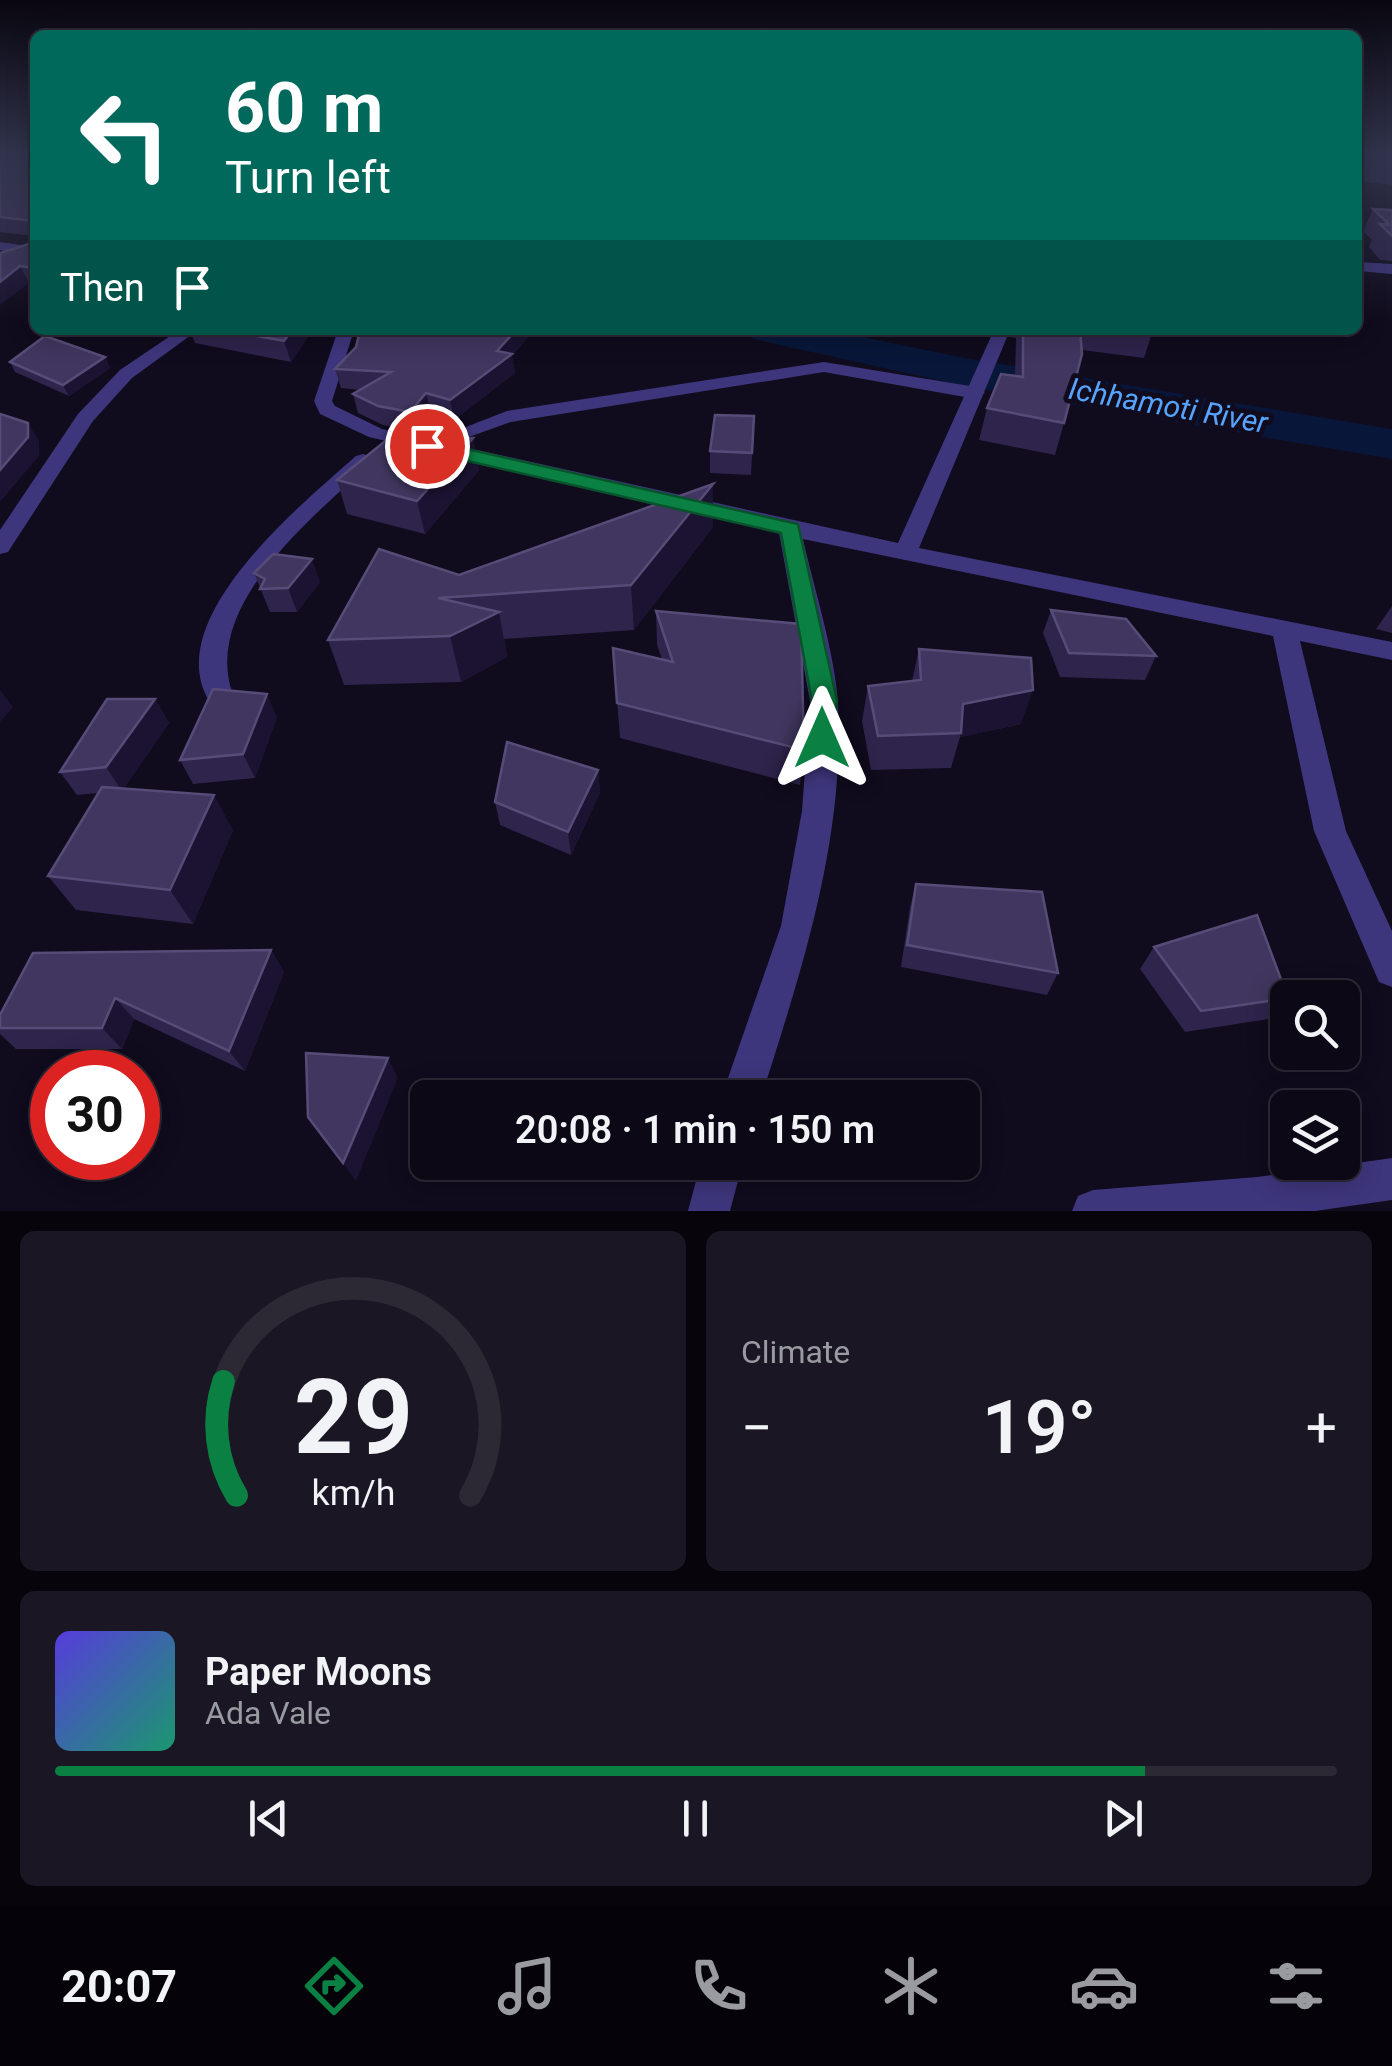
<!DOCTYPE html>
<meta charset="utf-8">
<style>
body{margin:0;font-family:Roboto,sans-serif;background:#1a1623;color:#f1f3f6;height:100vh;display:flex;flex-direction:column;font-size:38px;white-space:nowrap}
*{box-sizing:border-box;margin:0}
p{font-size:32px;color:#9a9aa1}
.icon{flex:none;width:55px;height:55px;fill:none;stroke:currentColor;stroke-width:2;stroke-linecap:round;stroke-linejoin:round}
.map{position:relative;height:1211px;overflow:hidden}
.side{display:flex;flex-direction:column;gap:20px;padding:20px;background:#07040c;flex:1}
.side>*{flex:none}
.guide{position:absolute;left:30px;top:30px;width:1332px;height:305px;border-radius:15px;box-shadow:0 5px 25px #0003,0 0 0 2px #2c2935;background:#00695c;color:#fff;overflow:hidden}
.fabs{position:absolute;left:1270px;top:980px;display:grid;gap:20px}
.fabs a{display:grid;place-items:center;width:90px;height:90px;border-radius:15px;background:#0c0816;box-shadow:0 5px 25px #0003,0 0 0 2px #2c2935;font-size:50px}
.speed{position:absolute;left:30px;top:1050px;display:flex;gap:20px;font-size:50px;font-weight:700;text-align:center}
.speed>*{display:grid;place-content:center;width:130px;height:130px;border-radius:50%;background:#0c0816;box-shadow:0 5px 25px #0003,0 0 0 2px #2c2935;line-height:1}
.speed .limit{border:15px solid #d22;background:#fff;color:#111}
.pin{position:absolute;display:grid;place-items:center;width:85px;height:85px;color:#fff;margin:-42px;border:5px solid #fff;border-radius:50%;box-shadow:0 2px 10px #0007}
.me{position:absolute;width:110px;margin:-55px;rotate:0deg;stroke-linejoin:round;filter:drop-shadow(0 0 8px #0008)}
.turn{display:flex;align-items:center;gap:35px;height:210px;padding:0 30px;font-size:45px}
.turn .icon{width:130px;height:130px;stroke-width:2.5}
.turn b{display:block;font-size:70px;line-height:85px}
.then{display:flex;align-items:center;height:95px;padding:0 30px;background:#0003;gap:20px;font-size:38px}
.big{font-size:75px;font-weight:600;line-height:1.1}
.side .widget{flex:1;display:flex;flex-direction:column;justify-content:center;gap:15px;min-width:0;padding:0 35px;border-radius:15px;background:#1a1623}
.side .dial{align-items:center;gap:0}
.dial svg{height:260px;overflow:visible;fill:none;stroke:#2c2935;stroke-width:7;stroke-linecap:round;text-anchor:middle}
.dial text{fill:#f1f3f6;stroke:none}
.song{display:flex;align-items:center;gap:30px}
.cover{width:120px;height:120px;border-radius:15px;background:linear-gradient(135deg,hsl(250 70% 55%),hsl(160 70% 35%))}
.played{height:10px;border-radius:5px;background:linear-gradient(90deg,#0b8043 85%,#2c2935 85%)}
.keys{display:flex;justify-content:space-around;direction:ltr}
.heat{display:flex;justify-content:space-between;align-items:center;font-size:55px;direction:ltr}
.side .tiles{flex:1;display:grid;gap:20px;grid-template-columns:1fr 1fr}
.widget:last-child{grid-column:span 2}
.trip{position:absolute;left:410px;top:1080px;width:570px;height:100px;border-radius:15px;background:#0c0816;box-shadow:0 5px 25px #0003,0 0 0 2px #2c2935;font-weight:600;line-height:100px;text-align:center}
.tab-bar{display:flex;height:160px;justify-content:space-around;align-items:center;background:#050309;color:#9a9aa1}
.tab-bar .icon{width:70px;height:70px}
.tab-bar .selected{color:#0b8043}
.tab-bar b{font-size:45px;color:#f1f3f6}
.map>svg:first-child{display:block}
.lines{fill:none;stroke-linecap:round;stroke-linejoin:round}
.river{fill:#081739;fill-rule:evenodd}
.pedestrian{fill:#3e367c;fill-rule:evenodd}
.minor{fill:#3e367c;fill-rule:evenodd}
.wall{fill:#2e244c}
.shaded-wall{fill:#1b1331}
.building{fill:#40365f;stroke:#574c78;stroke-width:2.5}
.route{fill:#0b8043;stroke:#07532c;stroke-width:2.5}
.labels{text-anchor:middle;stroke-width:10;stroke-linejoin:round;paint-order:stroke}
.far-water-label{font-size:30px;font-style:italic;fill:#56a4ff;stroke:#100b1d}
</style>
<div class="map">
<svg width="1392" height="1211" viewBox="0 0 1392 1211">
<rect width="100%" height="100%" fill="#100b1d"/>
<g class="lines">
<!-- river -->
<polygon class="river" points="747,330 829,330 965,358 1392,429 1392,459 965,386 753,339"/>
<!-- pedestrian -->
<polygon class="pedestrian" points="824,362 976,387 985,393 976,399 824,372 511,422 427,452 417,446 507,411"/>
<!-- minor -->
<g class="minor">
<polygon points="0,242 35,247 35,255 0,250"/>
<polygon points="1358,262 1392,264 1392,274 1358,271"/>
<polygon points="179,330 198,330 132,378 93,421 8,552 0,554 0,530 78,414 120,370"/>
<path d="M 338,330 L 354,330 L 332,401 L 335,406 L 382,429 L 898,543 L 994,330 L 1010,330 L 919,548 L 1392,642 L 1392,660 L 1300,641 L 1346,831 L 1392,931 L 1392,987 L 1379,982 L 1314,831 L 1273,636 L 803,539 C 814,588 835,654 838,703 C 845,840 802,969 761,1098 L 721,1098 L 781,926 L 802,811 L 810,701 L 779,533 L 369,437 L 320,414 L 314,401 Z"/>
<path d="M 363,454 L 370,456 L 370,464 C 313,517 203,604 232,692 L 228,699 L 208,699 C 162,617 302,504 356,456 Z"/>
<polygon points="1392,1158 1392,1200 1315,1211 1072,1211 1078,1196 1093,1190 1257,1177"/>
<polygon points="701,1162 743,1162 730,1211 688,1211"/>
</g>
</g>
<!-- wall -->
<g class="wall">
<polygon points="0,154 35,154 35,236 0,232"/>
<polygon points="1358,154 1392,154 1392,185 1358,181"/>
<polygon points="1373,209 1392,210 1392,261 1380,260 1369,247 1372,240 1363,231"/>
<polygon points="35,242 35,284 29,283 0,253"/>
<polygon points="190,330 305,330 307,338 291,362 195,343"/>
<polygon points="1012,330 1153,330 1144,358 1082,350 1064,423 1055,455 979,440 987,408 1015,376 1016,338 1011,337"/>
<polygon points="512,356 515,373 454,420 431,413 414,432 383,425 358,413 353,394 360,390 341,388 335,369"/>
<polygon points="105,357 110,368 69,396 15,372 10,362"/>
<polygon points="754,416 751,475 710,473 710,451"/>
<polygon points="473,438 479,470 425,534 347,514 337,480"/>
<polygon points="713,527 634,630 504,639 507,657 461,682 344,685 328,640 459,575"/>
<polygon points="254,573 320,582 297,612 270,612"/>
<polygon points="1392,606 1392,633 1376,629"/>
<polygon points="1051,610 1156,656 1145,680 1060,677 1043,633"/>
<polygon points="656,611 804,750 800,785 620,738 613,648 662,659 657,645"/>
<polygon points="919,649 1021,724 960,737 951,768 871,770 862,721 868,686 912,681"/>
<polygon points="155,699 169,723 124,788 233,830 193,924 76,910 48,876 98,793 77,795 60,772"/>
<polygon points="277,717 255,778 193,784 180,760"/>
<polygon points="598,770 600,793 571,855 500,825 495,802"/>
<polygon points="916,884 1058,973 1047,995 901,967 910,907"/>
<polygon points="1154,947 1288,998 1269,1019 1185,1032 1140,969"/>
<polygon points="271,950 284,972 245,1071 134,1019 122,1049 16,1049 0,1034 0,1015"/>
</g>
<!-- shaded-wall -->
<g class="shaded-wall">
<polygon points="20,266 29,283 0,305 0,282"/>
<polygon points="292,330 305,330 307,338 291,362 284,341"/>
<polygon points="516,330 535,330 512,356 515,373 454,420 450,400"/>
<polygon points="105,357 110,368 69,396 63,385"/>
<polygon points="426,393 431,413 414,432 410,412"/>
<polygon points="28,423 39,441 39,456 0,502 0,470"/>
<polygon points="473,438 479,470 425,534 417,501"/>
<polygon points="713,484 713,527 634,630 631,585"/>
<polygon points="312,559 320,582 297,612 288,588"/>
<polygon points="499,612 507,657 461,682 450,636"/>
<polygon points="0,690 13,707 0,722"/>
<polygon points="1033,690 1021,724 960,737 963,704"/>
<polygon points="267,694 277,717 255,778 243,754"/>
<polygon points="155,699 169,723 122,791 106,767"/>
<polygon points="598,770 600,793 571,855 568,832"/>
<polygon points="214,795 233,830 193,924 170,890"/>
<polygon points="271,950 284,972 245,1071 229,1051"/>
<polygon points="115,998 134,1019 122,1049 102,1028"/>
<polygon points="388,1058 398,1078 356,1181 343,1163"/>
</g>
<!-- building -->
<g class="building">
<polygon points="0,154 35,154 35,221 0,217"/>
<polygon points="1367,154 1392,154 1392,157"/>
<polygon points="1373,209 1392,210 1392,236 1380,224 1390,225"/>
<polygon points="35,242 35,268 20,266 0,282 0,253"/>
<polygon points="223,330 292,330 284,341"/>
<polygon points="360,330 516,330 497,351 512,354 450,400 426,393 410,412 378,406 353,394 391,372 335,369 356,347"/>
<polygon points="1023,330 1080,330 1082,354 1064,423 987,408 1001,374 1023,377"/>
<polygon points="45,336 105,357 63,385 10,362"/>
<polygon points="0,414 28,423 28,437 0,470"/>
<polygon points="715,415 754,416 752,453 710,451"/>
<polygon points="389,438 473,438 417,501 337,480"/>
<polygon points="713,484 631,585 438,598 499,612 450,636 328,640 379,549 459,575"/>
<polygon points="273,554 312,559 288,588 260,589 265,579 254,573"/>
<polygon points="1051,610 1126,619 1156,656 1069,653"/>
<polygon points="656,611 801,624 804,750 617,703 613,648 673,662"/>
<polygon points="919,649 1031,658 1033,690 963,704 961,733 878,736 868,686 921,680"/>
<polygon points="213,689 267,694 243,754 180,760"/>
<polygon points="107,699 155,699 106,767 60,772"/>
<polygon points="507,742 598,770 568,832 495,802"/>
<polygon points="102,787 214,795 170,890 48,876"/>
<polygon points="916,884 1042,892 1058,973 907,945"/>
<polygon points="1257,915 1288,998 1201,1011 1154,947"/>
<polygon points="271,950 229,1051 115,998 102,1028 0,1028 0,1015 33,953"/>
<polygon points="306,1053 388,1058 343,1163 308,1117"/>
</g>
<!-- sky -->
<linearGradient id="sky" x2="0" y2="1"><stop stop-color="#090610"/><stop offset="0.48" stop-color="#31344c"/><stop offset="1" stop-color="#31344c" stop-opacity="0"/></linearGradient>
<rect width="1392" height="323" fill="url(#sky)"/>
<!-- route -->
<polygon class="route" points="427,440 798,524 837,701 831,745 813,745 809,738 812,701 781,533 420,450 420,442"/>
<g class="labels">
<!-- far-water labels -->
<g class="far-water-label">
<text transform="translate(1168 406) rotate(10)" y="10">Ichhamoti River</text>
</g>
</g>
</svg>
<div class="fabs">
<a><svg class="icon" aria-label="search" viewBox="0 0 24 24"><circle cx="10" cy="10" r="6"/><path d="M15 15l6 6"/></svg></a>
<a><svg class="icon" aria-label="layers" viewBox="0 0 24 24"><path d="M12 4l9 5-9 5-9-5zM3 14l9 5 9-5"/></svg></a>
</div>
<div class="speed"><div class="limit">30</div></div>
<div class="pin" style="left:427px;top:446px;background:#d93025"><svg class="icon" aria-label="arrive" viewBox="0 0 24 24"><path d="M6 21V4h12l-3 4 3 4H6"/></svg></div>
<svg class="me" style="left:822px;top:738px" viewBox="-20 -20 40 40"><path d="M0-17L14 15 0 8-14 15z" fill="#0b8043" stroke="#fff" stroke-width="4"/></svg>
<div class="trip">20:08 · 1 min · 150 m</div>
<div class="guide">
<div class="turn"><svg class="icon" aria-label="left" viewBox="0 0 24 24"><path d="M17 20v-9H6M10 6l-5 5 5 5"/></svg><div><b>60 m</b>Turn left</div></div>
<div class="then">Then<svg class="icon" aria-label="arrive" viewBox="0 0 24 24"><path d="M6 21V4h12l-3 4 3 4H6"/></svg></div>
</div>
</div>
<section class="side">
<div class="tiles">
<div class="widget dial"><svg viewBox="0 0 100 80">
<path d="M14 69A42 42 0 1 1 86 69"/>
<path d="M14 69A42 42 0 0 1 10 34" stroke="#0b8043"/>
<text x="50" y="56" font-size="32" font-weight="700">29</text>
<text x="50" y="72" font-size="11">km/h</text>
</svg></div>
<div class="widget"><p>Climate</p>
<div class="heat"><a>−</a><b class="big">19°</b><a>+</a></div>
</div>
<div class="widget">
<div class="song"><i class="cover"></i><div><b>Paper Moons</b><p>Ada Vale</p></div></div>
<div class="played"></div>
<div class="keys"><svg class="icon" aria-label="previous" viewBox="0 0 24 24"><path d="M18 5L8 12l10 7zM5 5v14"/></svg><svg class="icon" aria-label="pause" viewBox="0 0 24 24"><path d="M8 5v14M16 5v14"/></svg><svg class="icon" aria-label="next" viewBox="0 0 24 24"><path d="M6 5l10 7-10 7zM19 5v14"/></svg></div>
</div>
</div>
</section>
<nav class="tab-bar">
<b>20:07</b>
<svg class="icon selected" aria-label="directions" viewBox="0 0 24 24"><path d="M12 3l9 9-9 9-9-9zM9 14v-3h6M13 9l2 2-2 2"/></svg>
<svg class="icon" aria-label="music" viewBox="0 0 24 24"><path d="M9 18V5l10-2v13"/><circle cx="6" cy="18" r="3"/><circle cx="16" cy="16" r="3"/></svg>
<svg class="icon" aria-label="phone" viewBox="0 0 24 24"><path d="M5 4h4l2 5-3 2q2 4 5 5l2-3 5 2v4C11 20 4 13 5 4z"/></svg>
<svg class="icon" aria-label="climate" viewBox="0 0 24 24"><path d="M12 3v18M4 7l16 10M4 17L20 7"/></svg>
<svg class="icon" aria-label="car" viewBox="0 0 24 24"><path d="M5 17H2v-5l4-1 3-4h7l3 4 3 1v5h-3M9 17h6M6 11h13"/><circle cx="7" cy="17" r="2"/><circle cx="17" cy="17" r="2"/></svg>
<svg class="icon" aria-label="filters" viewBox="0 0 24 24"><path d="M4 7h16M4 17h16"/><circle cx="9" cy="7" r="2"/><circle cx="15" cy="17" r="2"/></svg>
</nav>
